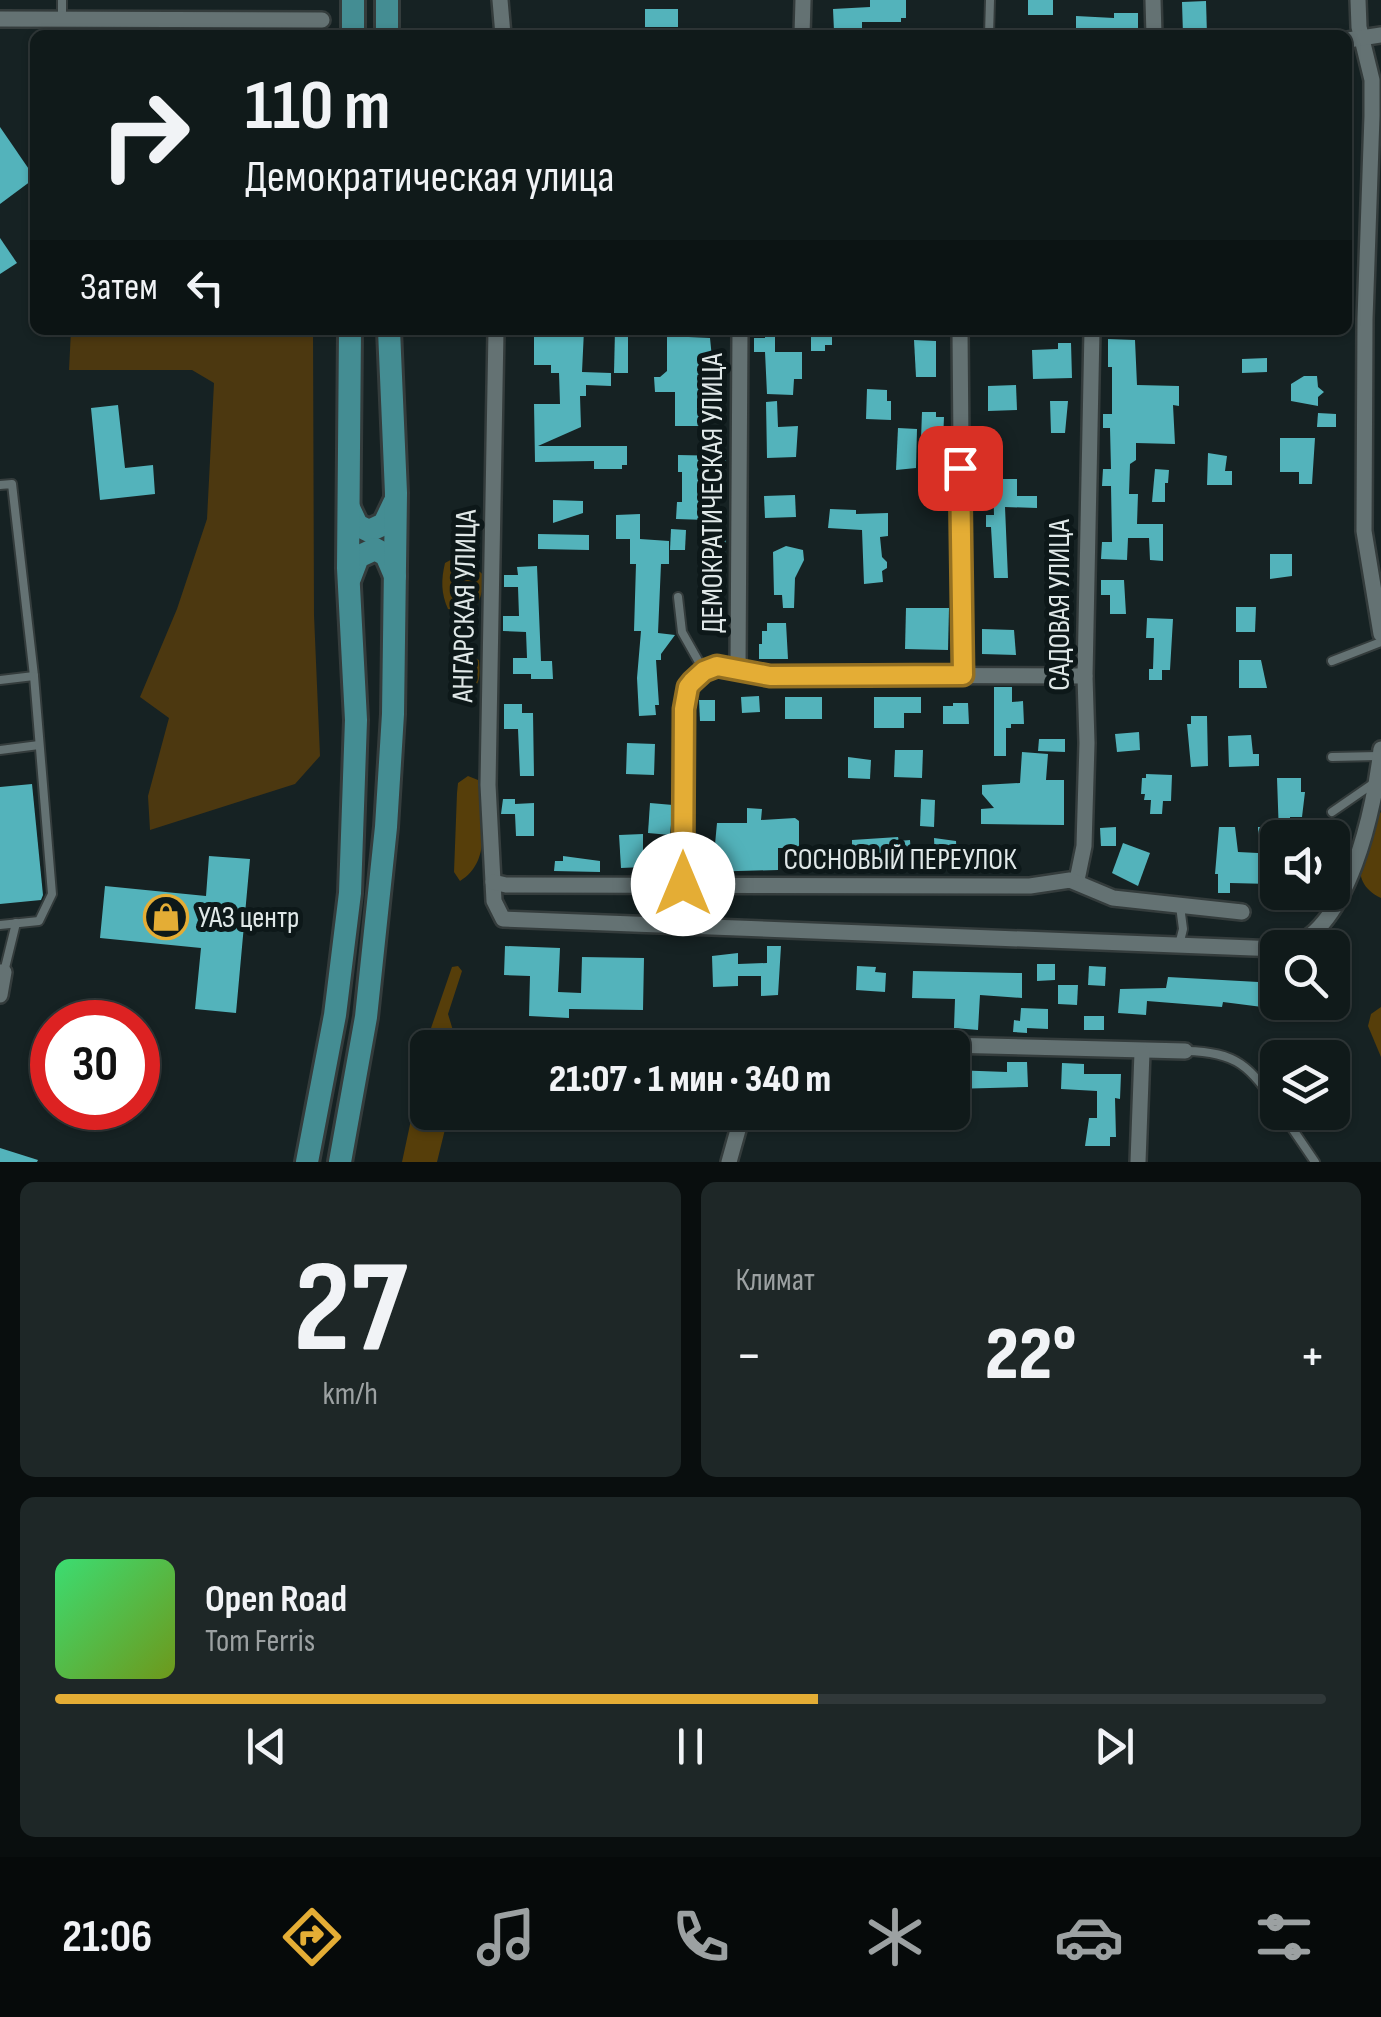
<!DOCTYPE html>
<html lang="ru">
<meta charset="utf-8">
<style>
body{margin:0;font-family:"Sofia Sans Condensed",sans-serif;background:#1e2727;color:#f1f3f6;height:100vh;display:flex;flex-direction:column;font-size:38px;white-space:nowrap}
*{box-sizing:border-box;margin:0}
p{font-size:32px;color:#9ca1a2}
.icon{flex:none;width:55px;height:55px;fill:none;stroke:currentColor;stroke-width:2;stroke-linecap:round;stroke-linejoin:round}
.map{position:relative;height:1162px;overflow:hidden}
.drawer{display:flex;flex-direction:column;gap:20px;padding:20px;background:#090e0e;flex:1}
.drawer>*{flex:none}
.top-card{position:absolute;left:30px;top:30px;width:1322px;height:305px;border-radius:15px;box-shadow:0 2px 8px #0004,0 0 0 2px #303839;background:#101a1a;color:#f1f3f6;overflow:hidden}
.buttons{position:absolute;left:1260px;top:820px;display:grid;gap:20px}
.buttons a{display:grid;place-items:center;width:90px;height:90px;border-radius:15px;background:#101a1a;box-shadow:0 2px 8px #0004,0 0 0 2px #303839;font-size:50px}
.speed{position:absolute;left:30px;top:1000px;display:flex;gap:20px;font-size:50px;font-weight:700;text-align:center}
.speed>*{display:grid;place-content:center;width:130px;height:130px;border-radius:50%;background:#101a1a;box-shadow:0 2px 8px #0004,0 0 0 2px #303839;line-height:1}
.speed .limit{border:15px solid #d22;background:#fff;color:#111}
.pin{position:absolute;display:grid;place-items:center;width:85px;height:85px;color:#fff;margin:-42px;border-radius:20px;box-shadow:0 5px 15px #0006}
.me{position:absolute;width:110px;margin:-55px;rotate:0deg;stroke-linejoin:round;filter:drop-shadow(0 0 8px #0008)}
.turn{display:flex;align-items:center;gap:35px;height:210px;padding:0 50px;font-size:45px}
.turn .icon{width:130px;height:130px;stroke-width:2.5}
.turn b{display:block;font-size:70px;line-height:85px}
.then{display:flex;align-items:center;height:95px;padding:0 50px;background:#0003;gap:20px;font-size:38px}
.big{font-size:75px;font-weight:800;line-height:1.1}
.drawer .tile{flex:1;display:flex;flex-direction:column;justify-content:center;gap:15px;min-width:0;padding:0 35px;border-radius:15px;background:#1e2727}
.drawer .dial{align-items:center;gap:0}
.dial b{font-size:130px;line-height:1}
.song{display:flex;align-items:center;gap:30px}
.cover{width:120px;height:120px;border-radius:15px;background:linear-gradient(135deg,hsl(140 70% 55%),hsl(80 70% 35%))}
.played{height:10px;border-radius:5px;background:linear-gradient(90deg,#e4ad35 60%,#303839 60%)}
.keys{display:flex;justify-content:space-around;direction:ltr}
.heat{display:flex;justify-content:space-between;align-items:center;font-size:55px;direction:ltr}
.drawer .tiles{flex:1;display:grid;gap:20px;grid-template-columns:1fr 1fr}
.tile:last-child{grid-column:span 2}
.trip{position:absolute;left:410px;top:1030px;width:560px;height:100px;border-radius:15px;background:#101a1a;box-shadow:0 2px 8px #0004,0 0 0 2px #303839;font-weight:800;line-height:100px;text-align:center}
.tab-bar{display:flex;height:160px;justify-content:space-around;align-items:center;background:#060a0a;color:#9ca1a2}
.tab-bar .icon{width:70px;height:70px}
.tab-bar .on{color:#e4ad35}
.tab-bar b{font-size:45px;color:#f1f3f6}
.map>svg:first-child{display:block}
.green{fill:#4c3810}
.forest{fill:#563e0a}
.building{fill:#53b3bb}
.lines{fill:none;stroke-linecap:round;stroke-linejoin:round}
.service-casing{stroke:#343c3c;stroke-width:12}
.minor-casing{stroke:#343c3c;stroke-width:20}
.primary-casing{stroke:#343c3c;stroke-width:28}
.service{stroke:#647273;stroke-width:8}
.minor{stroke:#647273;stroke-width:15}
.primary{stroke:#448d93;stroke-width:22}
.route-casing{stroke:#947022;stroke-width:25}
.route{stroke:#e4ad35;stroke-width:18}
.labels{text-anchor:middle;stroke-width:10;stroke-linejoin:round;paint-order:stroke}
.street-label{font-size:30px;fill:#e0e8e8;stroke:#0d1819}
.poi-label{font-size:30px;fill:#e0e8e8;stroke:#0d1819;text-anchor:start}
</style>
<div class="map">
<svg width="1381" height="1162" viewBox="0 0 1381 1162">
<rect width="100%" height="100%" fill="#162223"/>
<!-- green -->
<polygon class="green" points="71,330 313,330 314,615 320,756 295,784 150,830 148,796 169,718 140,697 177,609 207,519 214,383 192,370 69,370"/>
<!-- forest -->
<g class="forest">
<path d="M 465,552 L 470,555 L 469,577 L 480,572 L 487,578 C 476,603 483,616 448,609 C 441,593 441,580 445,563 Z"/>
<path d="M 463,654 L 479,660 C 480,673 482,691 464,689 L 455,670 Z"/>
<path d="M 468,776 L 478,780 C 481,813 494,861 460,881 L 454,872 L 457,793 L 458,783 Z"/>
<path d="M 1381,812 L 1381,898 C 1344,880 1366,848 1376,817 Z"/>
<polygon points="458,966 462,971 448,1014 458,1047 428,1048 428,1112 449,1113 437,1162 402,1162 430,1031 452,967"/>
<polygon points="1381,1007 1381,1057 1368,1026 1371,1014"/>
</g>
<!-- building -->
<g class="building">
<polygon points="870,0 906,0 906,18 901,18 901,22 862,22 862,29 834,31 833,9 870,7"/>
<rect x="1028" y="0" width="25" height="15"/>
<polygon points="1206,1 1207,35 1183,35 1182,2"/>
<rect x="645" y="9" width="33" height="18"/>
<polygon points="1114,13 1138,13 1138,34 1076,33 1076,16 1114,18"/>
<polygon points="0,127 35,178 0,204"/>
<polygon points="0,238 17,263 0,274"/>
<polygon points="534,330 584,330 582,372 611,373 611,386 586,385 586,396 580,396 581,427 538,446 627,446 627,465 622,465 622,469 594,469 594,461 535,462 534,404 560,404 559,373 551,373 551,365 534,365"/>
<polygon points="615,330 628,330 628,373 614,373"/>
<polygon points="765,330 775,330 775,352 802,352 802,379 794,379 793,395 767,394 765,352 754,352 754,338 765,338"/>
<polygon points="811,332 832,332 832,345 825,345 825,351 811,351"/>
<polygon points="667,336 710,338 714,378 725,378 725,392 700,392 700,426 675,426 675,392 655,392 654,377 660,377 667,371"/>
<polygon points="1108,339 1135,340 1137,385 1179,386 1179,406 1173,405 1175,444 1136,443 1136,460 1130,464 1129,494 1138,494 1137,524 1163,524 1163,561 1150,560 1149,538 1128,538 1127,560 1101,559 1102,542 1112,542 1111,486 1102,486 1103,469 1111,469 1110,428 1103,428 1103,414 1112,414 1112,367 1108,367"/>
<polygon points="914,340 936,341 936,377 916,377"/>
<polygon points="1058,343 1071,343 1072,378 1033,379 1032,350 1058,349"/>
<polygon points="1267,358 1267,372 1242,373 1242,359"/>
<polygon points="1304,376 1317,376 1318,387 1324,392 1318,397 1318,406 1291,401 1291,384"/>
<polygon points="1016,385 1017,410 988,411 988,386"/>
<polygon points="867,389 887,390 887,401 891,401 891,420 866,419"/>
<polygon points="777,401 778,427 798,426 796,457 767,458 766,402"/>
<polygon points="1050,401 1068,401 1065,433 1051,433"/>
<polygon points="118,405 125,468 153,465 155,494 100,500 91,408"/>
<polygon points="922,412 936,412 936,417 944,417 943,440 921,439"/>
<polygon points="1318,413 1336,414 1336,427 1317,427"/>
<polygon points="898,428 917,429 916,468 896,470"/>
<polygon points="1280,438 1315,438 1312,484 1299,484 1299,472 1280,472"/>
<polygon points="1208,453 1227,456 1225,471 1232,471 1232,485 1207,485"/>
<polygon points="678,455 726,456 725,473 709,473 707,520 676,519 677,502 682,502 682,472 678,472"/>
<polygon points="1155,469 1169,470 1168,483 1165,483 1165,502 1152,502"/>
<polygon points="993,479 1017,479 1017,496 1037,496 1037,508 1005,507 1008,578 994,578 991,527 986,527 986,515 994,515"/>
<polygon points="795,495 796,517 765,518 764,496"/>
<polygon points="553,500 583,501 583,513 553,523"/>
<polygon points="830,509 856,510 856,514 888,513 888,536 880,537 882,557 887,562 887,568 882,571 883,582 864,584 862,530 828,528"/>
<polygon points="640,514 640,539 669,541 669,564 661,564 658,633 675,635 661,654 661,660 656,660 659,705 655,705 656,715 639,716 637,678 641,631 634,631 636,564 630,564 630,539 616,539 616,515"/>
<polygon points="671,529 686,530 685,550 670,550"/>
<polygon points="538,534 589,535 589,550 538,549"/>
<polygon points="708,534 726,535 725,553 707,552"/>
<polygon points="786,546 803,550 804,560 795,578 794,608 783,608 782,595 774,595 773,552"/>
<polygon points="1270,554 1292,554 1292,576 1270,579"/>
<polygon points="537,566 541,661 552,661 553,679 531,679 531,674 513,674 513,658 527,658 526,632 503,631 503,616 519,616 518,587 504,587 504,575 518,575 517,567"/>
<polygon points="1101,580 1124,580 1126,614 1110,614 1110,595 1101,595"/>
<polygon points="1236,607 1256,607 1255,632 1236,632"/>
<polygon points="906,608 949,608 948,650 905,649"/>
<polygon points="1147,618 1173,619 1170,670 1162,670 1162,680 1149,680 1149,669 1153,669 1154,638 1146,638"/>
<polygon points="767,623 786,623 788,659 759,659 759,644 762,644 762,631 767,631"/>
<polygon points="982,629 1014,630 1016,655 982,654"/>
<polygon points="1239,660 1261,660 1267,688 1239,688"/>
<polygon points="994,687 1012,687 1012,702 1023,701 1024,724 1011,724 1011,728 1006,728 1006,756 994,756"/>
<polygon points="759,696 760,712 742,713 741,697"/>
<rect x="785" y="697" width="37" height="22"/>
<polygon points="874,697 921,697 921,713 904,713 904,728 874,728"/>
<polygon points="699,700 715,700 715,721 700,721"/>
<polygon points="953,703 968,703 969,724 943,724 943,706 953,706"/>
<polygon points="504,704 522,704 522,713 533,713 534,776 520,776 518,729 504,729"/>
<polygon points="1191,716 1207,716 1208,766 1191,767 1187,724 1191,724"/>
<polygon points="1139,732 1140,750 1117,752 1115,734"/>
<polygon points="1251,735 1253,754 1259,754 1259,766 1229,767 1228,736"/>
<polygon points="1039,739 1065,739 1065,752 1038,751"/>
<polygon points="627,743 655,744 654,775 626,774"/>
<polygon points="895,750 923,750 922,778 894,777"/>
<polygon points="1022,752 1048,754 1046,780 1064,780 1064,825 981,824 981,809 994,808 982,794 982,785 1020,783"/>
<polygon points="848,757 871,760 870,779 848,778"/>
<polygon points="1146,774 1172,775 1171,801 1163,801 1162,814 1150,814 1151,800 1144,800 1145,794 1141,794 1142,778 1146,778"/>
<polygon points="1277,778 1301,778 1301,792 1305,792 1302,817 1290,817 1290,835 1279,835"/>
<polygon points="32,784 43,895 41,900 0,904 0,787"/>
<polygon points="503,799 515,799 515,804 534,803 534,836 516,836 515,814 501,814"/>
<polygon points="921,799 935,800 934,827 920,826"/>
<polygon points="650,803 673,805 670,835 648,833"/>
<polygon points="747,808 762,809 761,820 795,818 799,821 799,848 778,848 778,870 703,872 702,855 714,855 717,823 747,823"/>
<polygon points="1116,827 1116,846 1101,846 1100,828"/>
<polygon points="1219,827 1235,827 1238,852 1258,853 1258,827 1278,827 1278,864 1272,864 1271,884 1230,883 1230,893 1218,893 1218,874 1215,874"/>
<polygon points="643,834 643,867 621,868 619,835"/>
<polygon points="898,837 899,841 910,840 911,857 878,858 873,850 852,851 852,840"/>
<polygon points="934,838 956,841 957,862 935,863"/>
<polygon points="1123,843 1150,853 1138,886 1112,873"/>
<polygon points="209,856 250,859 236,1013 195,1009 201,948 100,938 105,886 206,896"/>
<polygon points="563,856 600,861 600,872 554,871 555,861 563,861"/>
<polygon points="505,946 560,948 558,992 581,993 582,957 644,958 643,1010 569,1009 569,1018 529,1016 530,976 504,975"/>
<polygon points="767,946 781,946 778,995 761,996 761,976 738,976 738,986 713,987 712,956 738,953 738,964 767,963"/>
<polygon points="1037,964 1055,964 1055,980 1037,981"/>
<polygon points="857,966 876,967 875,972 886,973 885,992 856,990"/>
<polygon points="1089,966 1106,967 1105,986 1088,985"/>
<polygon points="913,971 1022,973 1022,998 980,995 978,1030 954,1028 955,999 912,998"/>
<polygon points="1168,977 1278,983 1278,1009 1223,1002 1222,1007 1147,1001 1146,1015 1118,1013 1120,989 1166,988"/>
<polygon points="1058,985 1078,985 1077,1005 1058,1004"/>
<polygon points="1021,1008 1048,1009 1048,1029 1027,1028 1027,1033 1013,1032 1014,1020 1020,1021"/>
<rect x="1084" y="1016" width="20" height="14"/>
<polygon points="1007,1062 1027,1062 1028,1087 952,1089 952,1070 1007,1072"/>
<polygon points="1062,1063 1084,1064 1084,1074 1121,1074 1120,1099 1115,1098 1116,1137 1110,1137 1110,1146 1085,1146 1089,1118 1097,1118 1097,1091 1061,1089"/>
<polygon points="0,1148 38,1160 37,1162 0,1162"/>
</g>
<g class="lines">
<defs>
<g id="service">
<polyline points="62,0 62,20"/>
<polyline points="989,35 990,0"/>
<polyline points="0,485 12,484 34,676 0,680"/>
<polyline points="678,597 682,632 704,671"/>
<polyline points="1332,661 1381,642"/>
<polyline points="0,750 39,745"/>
<polyline points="1332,757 1378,756"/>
<polyline points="1332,812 1374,783"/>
<polyline points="0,925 39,921 52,894 34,676"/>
<polyline points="1179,945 1183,929 1180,906"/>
<polyline points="4,972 16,923"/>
<path d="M 1186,1051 C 1237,1052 1250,1066 1278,1108"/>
<polyline points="1281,1112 1315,1162"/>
</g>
<g id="minor">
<polyline points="500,0 503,35"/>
<polyline points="1153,0 1154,35"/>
<polyline points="1358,0 1359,27 1372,80 1372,116 1365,319 1364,531 1381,634"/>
<polyline points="0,19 322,20"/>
<polyline points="802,35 803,0"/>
<polyline points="1348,40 1381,35"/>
<polyline points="496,330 488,785 494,901 503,919 1278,949"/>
<polyline points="740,330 738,669 770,675 1085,676"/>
<polyline points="960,330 963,675"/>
<polyline points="1077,880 1084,846 1087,743 1085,676 1092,330"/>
<polyline points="493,882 506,885 1030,886 1070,880 1113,898 1242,912"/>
<path d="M 683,884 L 686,694 C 695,671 714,663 738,669"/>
<path d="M 1285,948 C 1349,934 1375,805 1381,749"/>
<polyline points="0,972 4,972 0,995"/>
<polyline points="770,1048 787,1041 1185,1051"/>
<polyline points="729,1162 743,1112"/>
<polyline points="1138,1162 1142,1052"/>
</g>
<g id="primary">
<polyline points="353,35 353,0"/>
<polyline points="387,35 387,0"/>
<polyline points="349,508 357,525 369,531 384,524 394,503"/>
<polyline points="350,578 358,557 375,549 386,555 395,576"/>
<polyline points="307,1162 335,1015 350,893 356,720 348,568 350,330"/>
<polyline points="340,1162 366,1017 386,827 393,714 396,493 389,330"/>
</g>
</defs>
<!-- service casing -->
<use href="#service" class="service-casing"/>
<!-- minor casing -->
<use href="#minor" class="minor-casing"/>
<!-- primary casing -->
<use href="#primary" class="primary-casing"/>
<!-- service -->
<use href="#service" class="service"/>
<!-- minor -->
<use href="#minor" class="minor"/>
<!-- primary -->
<use href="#primary" class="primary"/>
</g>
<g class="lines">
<defs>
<polyline id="route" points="683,884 684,709 688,687 692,682 704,671 717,666 770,676 963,675 960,468"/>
</defs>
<!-- route casing -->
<use href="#route" class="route-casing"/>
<!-- route -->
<use href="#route" class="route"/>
</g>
<!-- icons -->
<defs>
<symbol id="shop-ring" viewBox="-11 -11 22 22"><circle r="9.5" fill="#0d1819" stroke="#e4ad35" stroke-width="1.5"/><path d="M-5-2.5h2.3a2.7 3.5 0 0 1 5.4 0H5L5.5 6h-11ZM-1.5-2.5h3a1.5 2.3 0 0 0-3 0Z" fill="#e4ad35"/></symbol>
</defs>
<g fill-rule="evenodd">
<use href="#shop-ring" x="141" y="892" width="50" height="50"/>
</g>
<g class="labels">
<!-- street labels -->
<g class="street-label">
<text transform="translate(712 493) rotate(-90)" y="10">ДЕМОКРАТИЧЕСКАЯ УЛИЦА</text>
<text transform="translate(1059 605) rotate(-90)" y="10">САДОВАЯ УЛИЦА</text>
<text transform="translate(464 606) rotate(-89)" y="10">АНГАРСКАЯ УЛИЦА</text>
<text x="900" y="869">СОСНОВЫЙ ПЕРЕУЛОК</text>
</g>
<!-- poi labels -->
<g class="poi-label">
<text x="198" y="927">УАЗ центр</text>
</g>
</g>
</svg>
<div class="buttons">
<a><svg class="icon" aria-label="sound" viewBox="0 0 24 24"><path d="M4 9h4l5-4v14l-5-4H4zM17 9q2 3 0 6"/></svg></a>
<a><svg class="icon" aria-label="search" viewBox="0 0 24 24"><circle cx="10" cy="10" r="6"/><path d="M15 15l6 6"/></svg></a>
<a><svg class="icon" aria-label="layers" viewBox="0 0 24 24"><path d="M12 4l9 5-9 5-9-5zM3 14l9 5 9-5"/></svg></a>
</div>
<div class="speed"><div class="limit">30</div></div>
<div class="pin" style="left:960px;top:468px;background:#d93025"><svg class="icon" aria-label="arrive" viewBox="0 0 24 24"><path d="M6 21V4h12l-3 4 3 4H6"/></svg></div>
<svg class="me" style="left:683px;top:884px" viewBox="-20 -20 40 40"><circle r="19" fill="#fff"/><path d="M0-13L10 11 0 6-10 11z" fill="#e4ad35"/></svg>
<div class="trip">21:07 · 1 мин · 340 m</div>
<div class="top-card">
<div class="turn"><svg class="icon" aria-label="right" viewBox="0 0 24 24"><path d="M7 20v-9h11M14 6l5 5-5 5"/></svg><div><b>110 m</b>Демократическая улица</div></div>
<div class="then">Затем<svg class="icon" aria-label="left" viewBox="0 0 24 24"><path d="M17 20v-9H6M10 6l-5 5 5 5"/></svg></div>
</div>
</div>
<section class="drawer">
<div class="tiles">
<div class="tile dial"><b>27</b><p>km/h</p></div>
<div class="tile"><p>Климат</p>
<div class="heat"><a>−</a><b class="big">22°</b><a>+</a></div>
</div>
<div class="tile">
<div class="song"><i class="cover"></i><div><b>Open Road</b><p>Tom Ferris</p></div></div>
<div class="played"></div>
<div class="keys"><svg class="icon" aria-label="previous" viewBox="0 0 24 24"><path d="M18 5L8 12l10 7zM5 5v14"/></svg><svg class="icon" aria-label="pause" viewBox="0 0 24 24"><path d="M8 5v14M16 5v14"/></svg><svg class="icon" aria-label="next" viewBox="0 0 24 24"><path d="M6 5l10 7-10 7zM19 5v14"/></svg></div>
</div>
</div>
</section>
<nav class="tab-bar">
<b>21:06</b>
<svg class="icon on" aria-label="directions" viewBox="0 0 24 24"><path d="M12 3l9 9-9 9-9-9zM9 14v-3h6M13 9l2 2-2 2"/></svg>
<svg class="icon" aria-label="music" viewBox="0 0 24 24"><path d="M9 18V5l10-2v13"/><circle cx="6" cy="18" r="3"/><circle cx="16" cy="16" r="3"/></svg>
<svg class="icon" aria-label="phone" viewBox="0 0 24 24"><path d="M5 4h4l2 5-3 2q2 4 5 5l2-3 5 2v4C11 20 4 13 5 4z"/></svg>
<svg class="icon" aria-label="climate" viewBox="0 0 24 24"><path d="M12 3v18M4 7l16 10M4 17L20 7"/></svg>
<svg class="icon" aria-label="car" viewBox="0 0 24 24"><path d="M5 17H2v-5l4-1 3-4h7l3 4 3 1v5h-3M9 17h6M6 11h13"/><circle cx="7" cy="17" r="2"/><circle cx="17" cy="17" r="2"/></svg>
<svg class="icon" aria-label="filters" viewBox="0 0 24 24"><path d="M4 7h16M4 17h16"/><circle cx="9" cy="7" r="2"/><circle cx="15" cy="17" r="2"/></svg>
</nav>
